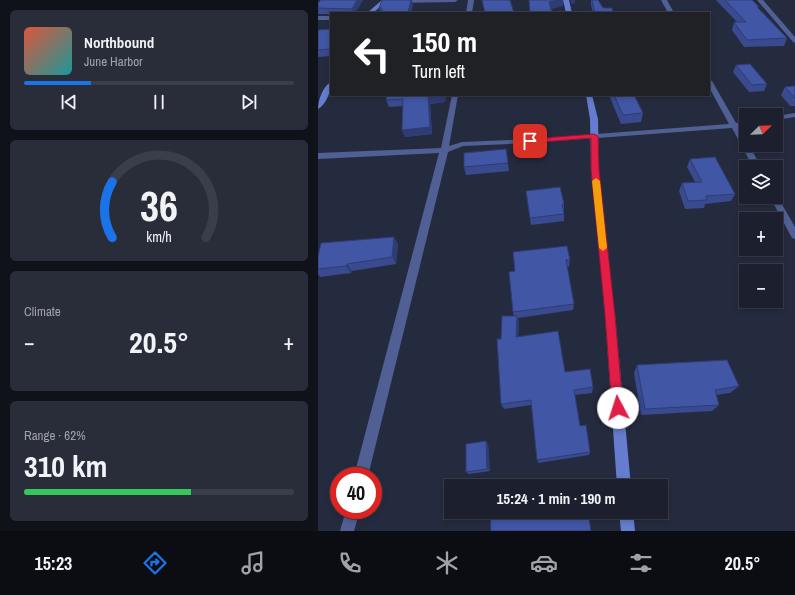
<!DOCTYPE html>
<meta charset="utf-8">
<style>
body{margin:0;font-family:"Archivo Narrow",sans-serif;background:#292d3a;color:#f1f3f6;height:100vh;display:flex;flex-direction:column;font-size:15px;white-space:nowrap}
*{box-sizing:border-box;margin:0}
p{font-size:13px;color:#a0a3aa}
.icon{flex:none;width:22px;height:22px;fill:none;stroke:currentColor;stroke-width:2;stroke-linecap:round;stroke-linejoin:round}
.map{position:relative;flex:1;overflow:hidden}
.side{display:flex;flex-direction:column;gap:10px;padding:10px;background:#0f1219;width:318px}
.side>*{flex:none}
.top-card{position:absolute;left:12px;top:12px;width:380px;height:84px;border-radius:0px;box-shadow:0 2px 6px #0003,0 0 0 1px #3a3e4a;background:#202124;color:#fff;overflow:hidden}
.needle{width:26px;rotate:67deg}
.tools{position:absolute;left:421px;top:108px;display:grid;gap:8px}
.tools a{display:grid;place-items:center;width:44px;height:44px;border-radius:0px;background:#1c202e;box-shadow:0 2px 6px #0003,0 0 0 1px #3a3e4a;font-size:20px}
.speed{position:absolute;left:12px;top:467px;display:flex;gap:8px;font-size:20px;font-weight:700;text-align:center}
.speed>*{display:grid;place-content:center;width:52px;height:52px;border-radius:50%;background:#1c202e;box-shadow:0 2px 6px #0003,0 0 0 1px #3a3e4a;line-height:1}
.speed .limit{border:6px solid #d22;background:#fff;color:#111}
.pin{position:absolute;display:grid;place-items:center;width:34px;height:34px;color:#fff;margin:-17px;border-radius:8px;box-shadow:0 2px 6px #0006}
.me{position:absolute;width:44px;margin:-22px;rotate:355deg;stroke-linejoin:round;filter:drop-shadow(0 0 3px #0008)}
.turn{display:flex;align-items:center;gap:14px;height:84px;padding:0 16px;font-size:18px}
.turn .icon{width:52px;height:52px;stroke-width:2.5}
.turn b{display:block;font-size:28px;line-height:34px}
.big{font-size:30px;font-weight:700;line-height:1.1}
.side .tile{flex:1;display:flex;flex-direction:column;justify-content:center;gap:6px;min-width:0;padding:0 14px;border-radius:6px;background:#292d3a}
.side .dial{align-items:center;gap:0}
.dial svg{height:104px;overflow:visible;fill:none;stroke:#3a3e4a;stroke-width:7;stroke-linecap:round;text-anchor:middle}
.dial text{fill:#f1f3f6;stroke:none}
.song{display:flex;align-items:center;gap:12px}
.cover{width:48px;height:48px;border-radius:6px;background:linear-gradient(135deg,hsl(10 70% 55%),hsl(180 70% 35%))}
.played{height:4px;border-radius:2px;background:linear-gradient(90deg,#1a73e8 25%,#3a3e4a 25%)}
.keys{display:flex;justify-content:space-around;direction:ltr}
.heat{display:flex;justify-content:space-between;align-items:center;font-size:22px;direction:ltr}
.charge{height:6px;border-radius:3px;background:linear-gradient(90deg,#34c759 62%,#3a3e4a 0)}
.trip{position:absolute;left:126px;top:479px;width:224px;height:40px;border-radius:0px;background:#1c202e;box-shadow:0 2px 6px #0003,0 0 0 1px #3a3e4a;font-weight:700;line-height:40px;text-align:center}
.dock{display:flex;height:64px;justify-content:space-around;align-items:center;background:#0b0d12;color:#a0a3aa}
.dock .icon{width:28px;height:28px}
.dock .selected{color:#1a73e8}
.dock b{font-size:18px;color:#f1f3f6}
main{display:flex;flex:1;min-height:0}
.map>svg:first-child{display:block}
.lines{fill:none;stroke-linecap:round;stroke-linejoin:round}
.street{fill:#516094;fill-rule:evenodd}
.secondary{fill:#657ccf;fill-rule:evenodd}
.wall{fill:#394a8f}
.shaded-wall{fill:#2e3c74}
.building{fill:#4256a6;stroke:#2e3c74}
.route{fill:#e11d48;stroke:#92132f}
.slow{fill:#f59e0b}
</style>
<main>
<section class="side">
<div class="tile">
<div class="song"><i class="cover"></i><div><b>Northbound</b><p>June Harbor</p></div></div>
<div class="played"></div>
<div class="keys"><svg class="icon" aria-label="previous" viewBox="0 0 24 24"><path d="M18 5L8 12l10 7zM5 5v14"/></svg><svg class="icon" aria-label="pause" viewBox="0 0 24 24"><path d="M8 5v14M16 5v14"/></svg><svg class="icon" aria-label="next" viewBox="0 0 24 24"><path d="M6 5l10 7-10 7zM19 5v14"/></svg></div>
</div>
<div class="tile dial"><svg viewBox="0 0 100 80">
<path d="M14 69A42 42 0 1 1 86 69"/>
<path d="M14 69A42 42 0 0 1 14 26" stroke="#1a73e8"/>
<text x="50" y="56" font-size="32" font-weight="700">36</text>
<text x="50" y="72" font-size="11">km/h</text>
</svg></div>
<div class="tile"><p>Climate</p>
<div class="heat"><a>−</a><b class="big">20.5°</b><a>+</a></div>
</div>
<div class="tile"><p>Range · 62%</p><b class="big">310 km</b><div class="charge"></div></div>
</section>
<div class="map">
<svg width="477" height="531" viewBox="0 0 477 531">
<rect width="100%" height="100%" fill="#252b3e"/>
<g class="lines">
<!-- street -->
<g class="street">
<polygon points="80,0 140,0 137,2 78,3 77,2"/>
<polygon points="150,0 156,0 154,13 148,13"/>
<polygon points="343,0 349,0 356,13 350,13"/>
<polygon points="439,0 445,0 477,37 477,43 475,42"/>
<rect x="0" y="16" width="13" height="4"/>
<polygon points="391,79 394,81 418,123 428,122 428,126 421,127 428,141 428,145 431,145 443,167 435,167 414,128 212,143 145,146 130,152 50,476 36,476 121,153 0,159 0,153 123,148 134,95 140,95 131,146 144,142 212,139 411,124 391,87"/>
<polygon points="477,113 477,117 458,120 458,116"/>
<polygon points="458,194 477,227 477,239 474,238 452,197 458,197"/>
<polygon points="28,510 42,510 36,531 22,531"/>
</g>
<!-- secondary -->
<g class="secondary">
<polygon points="64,0 70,0 55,13 49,13"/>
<polygon points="245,0 251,0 254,13 248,13"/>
<path d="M 13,82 C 13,91 8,105 0,109 C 0,100 5,86 13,82 Z"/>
<polygon points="268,95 274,95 280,119 281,170 297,315 313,486 299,486 287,315 273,170 272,119"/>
<polygon points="301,512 315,512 317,531 303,531"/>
</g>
</g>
<!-- wall -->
<g class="wall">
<polygon points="45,0 37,13 13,13 13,14 0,14 0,3"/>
<polygon points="273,0 280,0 285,8 295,13 275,13 273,5"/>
<polygon points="398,0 434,0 441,7 440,8 469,38 466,46 426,47 414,30 416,22 419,22"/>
<polygon points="95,5 93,13 63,13 61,8"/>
<polygon points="13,29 13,56 0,57 0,30"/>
<polygon points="418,65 449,84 446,91 431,92 415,72"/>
<polygon points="477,86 477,106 472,106 463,95 467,87"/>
<polygon points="69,95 128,95 127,102 112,104 114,134 87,137 84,130 85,106 71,107 68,100"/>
<polygon points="291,95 316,95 325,113 323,122 303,124"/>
<polygon points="188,149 191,171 148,175 146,167"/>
<polygon points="372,159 417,194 413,201 387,204 386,208 367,209 361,191 364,183 377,182 369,167"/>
<polygon points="208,191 246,204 246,221 213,225"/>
<polygon points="76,237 80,244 78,264 34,271 33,273 2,277 0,274 0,256"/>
<polygon points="252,260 251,267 249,267 256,304 255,310 200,318 201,323 200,336 247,372 275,387 274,393 257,395 262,426 272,452 271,455 220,463 213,405 186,409 183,404 183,339 196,316 195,312 197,271"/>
<polygon points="319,365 421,386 412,393 398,395 401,405 394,411 323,415 316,373"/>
<polygon points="170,444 172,471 151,474 148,472"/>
</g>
<!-- shaded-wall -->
<g class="shaded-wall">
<polygon points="39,0 45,0 37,13 35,13 34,9"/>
<polygon points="93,0 94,0 95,5 93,13 90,13"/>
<polygon points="240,0 245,0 245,6 231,10 231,2"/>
<polygon points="253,0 257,0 257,3 253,4"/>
<polygon points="121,95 128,95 127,102 112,104 114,134 87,137 84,130 110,96"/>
<polygon points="76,237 80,244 78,264 74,257"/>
<polygon points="29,264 34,271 33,273 28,266"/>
<polygon points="199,316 201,323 199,343 198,337"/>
<polygon points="168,441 170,444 172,471 169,469"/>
</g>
<!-- building -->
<g class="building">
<polygon points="3,0 39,0 34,9 0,8 0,3"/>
<polygon points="64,0 93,0 90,13 64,13 64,8 61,8"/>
<polygon points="164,0 192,0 196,13 167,13"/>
<polygon points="211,0 240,0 231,2 234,13 212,13"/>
<polygon points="274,0 280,0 285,8 294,8 295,13 277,13"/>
<polygon points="407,0 434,0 441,7 439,7 469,38 429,40 416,22 428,22"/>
<polygon points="13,29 13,48 12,49 0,50 0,30"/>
<polygon points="432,64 449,84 434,85 418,65"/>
<polygon points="477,86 477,98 467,87"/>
<polygon points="69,95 121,95 110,96 112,127 84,130 85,99 68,100"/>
<polygon points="296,95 316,95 325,113 305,115"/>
<polygon points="188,149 190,163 146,167 146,153"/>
<polygon points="397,157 417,194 388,196 389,200 370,201 364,183 384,182 372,159"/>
<polygon points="242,187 246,204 244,204 246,214 212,218 208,191"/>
<polygon points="76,237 74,257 29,264 28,266 0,269 0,256 3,243"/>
<polygon points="249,246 252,260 248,260 256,304 195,312 191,272 197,271 195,252"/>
<polygon points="184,316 199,316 198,337 240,331 247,372 272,369 275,387 256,390 262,426 268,425 272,452 219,460 213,400 183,404 179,339 183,339"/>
<polygon points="409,360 421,386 397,390 401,405 327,409 319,365"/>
<polygon points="168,441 169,469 148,472 148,444"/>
<polygon points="176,512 270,512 273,531 173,531 172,513"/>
</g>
<!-- route -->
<polygon class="route" points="276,134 280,136 281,170 297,315 305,408 304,412 300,414 296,412 294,408 287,315 273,170 273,138 212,143 209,141 212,139"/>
<!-- slow -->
<polygon class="slow" points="278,178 282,181 289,248 285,251 281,248 274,181"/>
</svg>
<div class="tools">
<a><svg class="needle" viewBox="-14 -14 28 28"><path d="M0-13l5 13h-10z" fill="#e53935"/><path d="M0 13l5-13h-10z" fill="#a0a3aa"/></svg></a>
<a><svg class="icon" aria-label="layers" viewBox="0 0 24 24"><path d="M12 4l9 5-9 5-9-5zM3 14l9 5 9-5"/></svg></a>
<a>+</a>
<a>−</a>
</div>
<div class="speed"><div class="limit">40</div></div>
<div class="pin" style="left:212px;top:141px;background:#d93025"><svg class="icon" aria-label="arrive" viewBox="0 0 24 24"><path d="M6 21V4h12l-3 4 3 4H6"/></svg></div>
<svg class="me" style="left:300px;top:408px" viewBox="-20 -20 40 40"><circle r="19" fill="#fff"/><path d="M0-13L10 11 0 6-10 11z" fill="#e11d48"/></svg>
<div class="trip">15:24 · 1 min · 190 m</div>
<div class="top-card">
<div class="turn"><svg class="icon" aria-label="left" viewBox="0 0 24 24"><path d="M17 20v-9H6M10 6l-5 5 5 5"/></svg><div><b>150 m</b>Turn left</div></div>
</div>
</div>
</main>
<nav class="dock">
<b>15:23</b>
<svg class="icon selected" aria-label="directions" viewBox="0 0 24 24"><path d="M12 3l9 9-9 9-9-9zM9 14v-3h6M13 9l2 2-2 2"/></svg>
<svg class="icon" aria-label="music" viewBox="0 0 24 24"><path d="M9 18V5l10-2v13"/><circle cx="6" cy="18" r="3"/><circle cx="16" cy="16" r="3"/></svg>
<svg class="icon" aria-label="phone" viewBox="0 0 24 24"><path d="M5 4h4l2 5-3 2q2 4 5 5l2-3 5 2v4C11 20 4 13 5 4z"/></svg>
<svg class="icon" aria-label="climate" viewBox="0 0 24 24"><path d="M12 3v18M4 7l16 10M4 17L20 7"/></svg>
<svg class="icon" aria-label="car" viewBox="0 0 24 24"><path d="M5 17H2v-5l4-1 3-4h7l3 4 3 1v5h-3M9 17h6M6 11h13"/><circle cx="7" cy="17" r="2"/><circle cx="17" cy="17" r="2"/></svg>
<svg class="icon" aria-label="filters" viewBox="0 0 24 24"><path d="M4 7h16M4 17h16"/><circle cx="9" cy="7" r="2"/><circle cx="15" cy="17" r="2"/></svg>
<b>20.5°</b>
</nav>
